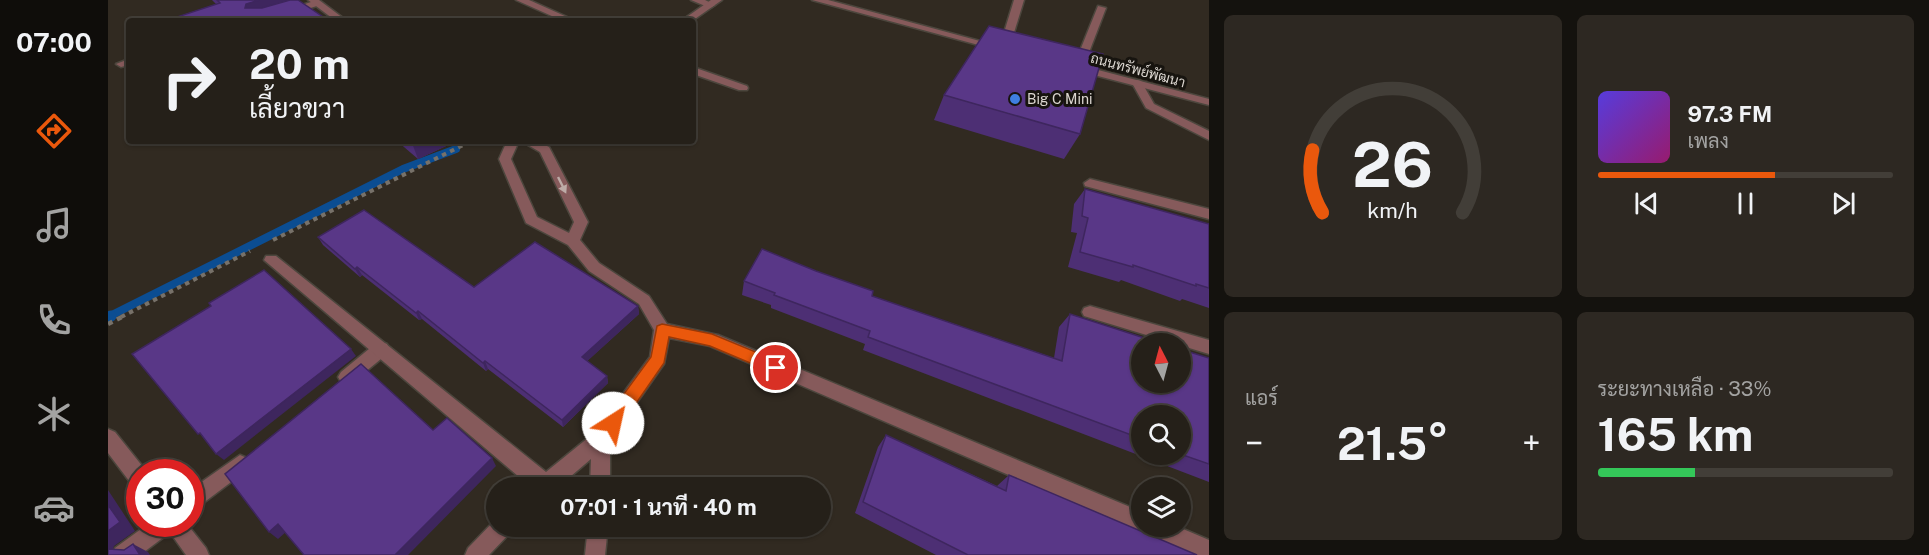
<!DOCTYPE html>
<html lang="th">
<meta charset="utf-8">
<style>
body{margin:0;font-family:"Public Sans",Sarabun,sans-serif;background:#2d2822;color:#f1f3f6;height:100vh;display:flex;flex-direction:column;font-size:22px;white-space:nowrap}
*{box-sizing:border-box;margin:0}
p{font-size:20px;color:#a3a3a2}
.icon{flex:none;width:33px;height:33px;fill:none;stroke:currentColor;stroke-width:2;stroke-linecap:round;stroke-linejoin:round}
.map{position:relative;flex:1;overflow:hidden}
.drawer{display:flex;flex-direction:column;gap:15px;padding:15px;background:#14120e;width:720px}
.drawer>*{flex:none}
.banner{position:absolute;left:18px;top:18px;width:570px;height:126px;border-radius:6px;box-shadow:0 2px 4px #0004,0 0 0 2px #423e38;background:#252019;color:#f1f3f6;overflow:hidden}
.needle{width:39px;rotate:354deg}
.buttons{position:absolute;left:1023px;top:333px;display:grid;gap:12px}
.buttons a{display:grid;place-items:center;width:60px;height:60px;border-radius:50%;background:#252019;box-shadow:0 2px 4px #0004,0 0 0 2px #423e38;font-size:30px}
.speed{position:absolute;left:18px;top:459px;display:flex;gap:12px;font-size:30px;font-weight:700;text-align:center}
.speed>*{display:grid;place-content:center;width:78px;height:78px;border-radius:50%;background:#252019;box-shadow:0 2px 4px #0004,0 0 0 2px #423e38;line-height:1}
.speed .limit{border:9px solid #d22;background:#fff;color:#111}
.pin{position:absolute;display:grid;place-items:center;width:51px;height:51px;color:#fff;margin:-26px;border:3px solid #fff;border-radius:50%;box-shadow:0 2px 6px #0007}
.me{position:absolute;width:66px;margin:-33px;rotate:35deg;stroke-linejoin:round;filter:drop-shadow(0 0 4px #0008)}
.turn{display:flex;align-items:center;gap:21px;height:126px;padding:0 24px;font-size:27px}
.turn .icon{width:78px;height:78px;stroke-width:2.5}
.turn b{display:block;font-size:42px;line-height:51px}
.big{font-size:45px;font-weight:700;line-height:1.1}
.drawer .card{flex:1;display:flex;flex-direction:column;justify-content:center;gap:9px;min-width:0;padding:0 21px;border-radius:9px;background:#2d2822}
.drawer .dial{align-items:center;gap:0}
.dial svg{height:156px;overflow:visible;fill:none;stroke:#423e38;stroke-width:7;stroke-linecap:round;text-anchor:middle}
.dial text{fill:#f1f3f6;stroke:none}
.song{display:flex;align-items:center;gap:18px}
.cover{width:72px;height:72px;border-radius:9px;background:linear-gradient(135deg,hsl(250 70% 55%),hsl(320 70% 35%))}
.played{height:6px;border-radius:3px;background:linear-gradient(90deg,#ea580c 60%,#423e38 60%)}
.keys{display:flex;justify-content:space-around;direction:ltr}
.heat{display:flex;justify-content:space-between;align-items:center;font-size:33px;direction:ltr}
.charge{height:9px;border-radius:4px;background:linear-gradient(90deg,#34c759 33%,#423e38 0)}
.drawer .tiles{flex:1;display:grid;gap:15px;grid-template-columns:repeat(2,1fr)}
.trip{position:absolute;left:378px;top:477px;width:345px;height:60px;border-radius:30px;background:#252019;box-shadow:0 2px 4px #0004,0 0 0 2px #423e38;font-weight:700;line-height:60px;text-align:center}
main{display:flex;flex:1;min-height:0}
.dock{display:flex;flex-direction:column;width:108px;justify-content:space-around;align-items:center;background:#0f0d0a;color:#a3a3a2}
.dock .icon{width:42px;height:42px}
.dock .selected{color:#ea580c}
.dock b{font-size:27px;color:#f1f3f6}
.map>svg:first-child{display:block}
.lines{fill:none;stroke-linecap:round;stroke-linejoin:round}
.stream-far1{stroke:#0b4d92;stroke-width:8}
.stream{stroke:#0b4d92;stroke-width:11}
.service-casing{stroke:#4c463d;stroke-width:3}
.minor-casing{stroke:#4c463d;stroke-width:3}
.tertiary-casing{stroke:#4c463d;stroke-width:3}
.path-far1{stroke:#777169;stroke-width:4;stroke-dasharray:4.5 4.5;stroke-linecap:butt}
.path{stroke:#777169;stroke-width:4.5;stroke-dasharray:5 5;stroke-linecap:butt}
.service{fill:#865a5b;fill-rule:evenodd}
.minor{fill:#865a5b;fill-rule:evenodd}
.tertiary{fill:#865a5b;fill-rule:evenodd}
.wall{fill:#4d2f74;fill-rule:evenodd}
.shaded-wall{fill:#3e265e}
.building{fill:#593787;stroke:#3e265e;stroke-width:1.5}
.oneway{fill:#bdaba7}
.route{fill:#ea580c;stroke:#983908;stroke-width:1.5}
.shop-dot{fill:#3f7fe0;stroke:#17140f;stroke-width:2}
.labels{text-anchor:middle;stroke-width:6;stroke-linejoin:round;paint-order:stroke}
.far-street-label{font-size:14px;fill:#dbd6d0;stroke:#17140f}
.far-poi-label{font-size:14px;fill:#dbd6d0;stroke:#17140f;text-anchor:start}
</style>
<main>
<nav class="dock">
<b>07:00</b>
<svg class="icon selected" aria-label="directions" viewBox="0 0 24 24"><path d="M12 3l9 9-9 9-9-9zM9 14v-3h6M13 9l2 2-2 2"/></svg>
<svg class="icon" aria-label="music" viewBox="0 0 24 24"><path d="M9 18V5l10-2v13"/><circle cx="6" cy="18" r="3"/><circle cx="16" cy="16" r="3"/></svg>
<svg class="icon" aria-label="phone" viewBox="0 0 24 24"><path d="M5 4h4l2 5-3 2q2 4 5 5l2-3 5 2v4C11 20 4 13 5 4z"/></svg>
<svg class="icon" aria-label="climate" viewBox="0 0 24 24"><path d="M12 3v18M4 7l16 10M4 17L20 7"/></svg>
<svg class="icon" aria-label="car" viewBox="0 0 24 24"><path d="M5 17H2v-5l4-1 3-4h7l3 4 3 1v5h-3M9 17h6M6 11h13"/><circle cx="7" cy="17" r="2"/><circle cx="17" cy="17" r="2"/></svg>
</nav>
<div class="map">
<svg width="1101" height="555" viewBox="0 0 1101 555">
<rect width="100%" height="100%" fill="#312a21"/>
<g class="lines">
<!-- stream-far1 -->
<polyline class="stream-far1" points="0,317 295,169 348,149"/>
<!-- stream -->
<polyline class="stream" points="0,317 3,316"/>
<defs>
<g id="service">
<polygon points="209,0 214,3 212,5 161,21 146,21"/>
<polygon points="583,0 597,0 607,5 602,8"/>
<polygon points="906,0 916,0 901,49 896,52 891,49"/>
<polygon points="990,6 998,8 975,68 966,70 965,68"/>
<polygon points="21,59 21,65 13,67 8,64"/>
<polygon points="585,67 639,86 640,88 639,90 631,90 585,74"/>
<polygon points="273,342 279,344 281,349 279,354 245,382 239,384 233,382 230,377 233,372 267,344"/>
<polygon points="132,455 139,458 142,464 139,470 82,513 82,490"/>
<polygon points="40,524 67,524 64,531 32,555 4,555 7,548"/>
</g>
<g id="minor">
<polygon points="408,0 421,0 468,21 455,21"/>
<polygon points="1029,80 1033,81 1046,104 1101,131 1101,140 1038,108 1024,83"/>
<polygon points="399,141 411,141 403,159 429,217 461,233 466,222 432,152 413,141 429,141 441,147 480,222 472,240 491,263 541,296 559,324 610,335 1034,512 1034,526 1068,526 1101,540 1101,555 1086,555 602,346 561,338 556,364 502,441 502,488 482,488 483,459 449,488 424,488 156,260 158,256 168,256 438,472 486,433 542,357 546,330 531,304 481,271 460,245 418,223 391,159"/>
<polygon points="982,179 1101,209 1101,219 977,186 976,183"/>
<polygon points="982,306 1101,340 1101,354 976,316 974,312 976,308"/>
<polygon points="0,429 7,432 39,472 32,472 32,488 25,486 0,453"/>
<polygon points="388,519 388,526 405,526 402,533 381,555 357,555 360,548"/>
<polygon points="56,524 79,524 98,548 101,555 78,555"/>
<polygon points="480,526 500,526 497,555 477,555"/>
</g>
<g id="tertiary">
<polygon points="200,0 211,0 239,21 228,21"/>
<polygon points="603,0 614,0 584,21 573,21"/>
<polygon points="704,0 720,0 894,47 889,50"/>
<polygon points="971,65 1101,99 1101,105 967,70 966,68"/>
</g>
</defs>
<!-- service casing -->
<use href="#service" class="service-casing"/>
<!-- minor casing -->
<use href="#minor" class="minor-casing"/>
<!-- tertiary casing -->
<use href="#tertiary" class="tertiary-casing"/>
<!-- path-far1 -->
<g class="path-far1">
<polyline points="165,240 363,141"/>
<polyline points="13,317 142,251"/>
</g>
<!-- path -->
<polyline class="path" points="0,324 16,316"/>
<!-- service -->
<use href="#service" class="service"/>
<!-- minor -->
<use href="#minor" class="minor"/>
<!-- tertiary -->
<use href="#tertiary" class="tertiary"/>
</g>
<!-- wall -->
<g class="wall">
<polygon points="104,0 190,0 221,21 64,21 63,19 108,4"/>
<polygon points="836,95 972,134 956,159 826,120"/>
<polygon points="289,141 349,141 310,159"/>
<polygon points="977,189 1101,224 1101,308 1074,299 1072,301 1013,280 1011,282 960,267 969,233 963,232 966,204"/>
<polygon points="210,237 366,287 530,306 531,314 479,361 499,376 500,383 455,427 380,369 378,371 314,319 311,320 254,275 252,277 215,245"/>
<path d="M 636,281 L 764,296 L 946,358 L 951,327 L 962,314 L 1101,358 L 1101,482 L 755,350 L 757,344 L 663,308 L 663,305 L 634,295 ZM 1034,416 L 1072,416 L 1072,454 L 1034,454 Z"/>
<polygon points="778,435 889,486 901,475 1089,555 828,555 747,513 770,447"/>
</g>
<!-- shaded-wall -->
<g class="shaded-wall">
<polygon points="151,0 181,0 145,19 137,8 138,4"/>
<polygon points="310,141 349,141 310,159 304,143"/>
<polygon points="249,267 254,275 252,277 247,269"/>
<polygon points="530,306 531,314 475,365 474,357"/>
<polygon points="310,311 314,319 311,320 308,313"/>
<polygon points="243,349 248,356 116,460 108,454"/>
<polygon points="377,361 380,369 378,371 375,363"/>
<polygon points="499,376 500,383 455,427 454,420"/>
<polygon points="384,458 388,466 300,555 287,555"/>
<polygon points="0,490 27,531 6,546 3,555 0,555"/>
<polygon points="170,524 179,531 170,539 161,532"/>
<polygon points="25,544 40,552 42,555 32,555"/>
</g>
<!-- building -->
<g class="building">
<polygon points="109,0 151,0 138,4 137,8 154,8 182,0 190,0 221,21 65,21 63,19 112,3"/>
<polygon points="881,26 995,54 972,134 836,95"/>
<polygon points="977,189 1101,224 1101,288 1088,284 1088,286 1025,265 1025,267 972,252 980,218 974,216"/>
<polygon points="256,210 366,287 427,242 530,306 474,357 499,376 454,420 377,361 375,363 310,311 308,313 249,267 247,269 210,237"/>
<polygon points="654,249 708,271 765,291 764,296 954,361 962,314 1055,344 1034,344 1034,382 1072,382 1072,349 1101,358 1101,464 1072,454 1072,416 1034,416 1034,439 760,337 762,331 666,295 667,293 636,281"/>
<polygon points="156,270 243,349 108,454 92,433 90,434 24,354 103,306 101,303"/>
<polygon points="253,364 325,430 339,418 384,458 287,555 196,555 170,524 161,532 117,474"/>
<polygon points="778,435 898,491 901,475 1089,555 860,555 755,502"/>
<polygon points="0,505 12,522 0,531"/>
<polygon points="25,544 32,555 0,555 0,549 16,550"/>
</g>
<!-- one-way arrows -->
<defs><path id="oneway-solid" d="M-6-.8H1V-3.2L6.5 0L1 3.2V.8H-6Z" transform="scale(1.5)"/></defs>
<use class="oneway" href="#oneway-solid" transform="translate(454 185) rotate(64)"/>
<!-- route -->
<polygon class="route" points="554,324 604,334 674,363 676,368 674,372 668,374 602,346 561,337 556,363 511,428 505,430 499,428 497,423 499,417 543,357 549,326"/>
<!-- markers -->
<circle class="shop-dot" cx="907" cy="99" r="6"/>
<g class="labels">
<!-- far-street labels -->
<g class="far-street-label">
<text transform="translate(1030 70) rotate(15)" y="5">ถนนทรัพย์พัฒนา</text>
</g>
<!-- far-poi labels -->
<g class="far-poi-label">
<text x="919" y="104">Big C Mini</text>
</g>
</g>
</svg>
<div class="buttons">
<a><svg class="needle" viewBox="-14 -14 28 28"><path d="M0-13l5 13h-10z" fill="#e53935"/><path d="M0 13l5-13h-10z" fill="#a3a3a2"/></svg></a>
<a><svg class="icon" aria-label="search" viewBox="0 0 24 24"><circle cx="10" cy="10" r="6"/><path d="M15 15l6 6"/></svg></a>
<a><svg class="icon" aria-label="layers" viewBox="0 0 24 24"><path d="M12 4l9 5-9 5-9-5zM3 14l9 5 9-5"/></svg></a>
</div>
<div class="speed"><div class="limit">30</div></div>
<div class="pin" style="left:668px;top:368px;background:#d93025"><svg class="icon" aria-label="arrive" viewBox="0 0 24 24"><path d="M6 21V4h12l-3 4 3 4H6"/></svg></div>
<svg class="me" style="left:505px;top:423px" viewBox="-20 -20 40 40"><circle r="19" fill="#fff"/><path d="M0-13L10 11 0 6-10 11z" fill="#ea580c"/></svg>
<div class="trip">07:01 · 1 นาที · 40 m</div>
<div class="banner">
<div class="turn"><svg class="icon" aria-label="right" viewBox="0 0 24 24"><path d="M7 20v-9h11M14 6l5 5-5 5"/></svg><div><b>20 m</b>เลี้ยวขวา</div></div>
</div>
</div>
<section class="drawer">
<div class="tiles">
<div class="card dial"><svg viewBox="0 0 100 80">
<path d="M14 69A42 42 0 1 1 86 69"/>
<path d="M14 69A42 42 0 0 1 9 37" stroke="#ea580c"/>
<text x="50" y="56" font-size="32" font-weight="700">26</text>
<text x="50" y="72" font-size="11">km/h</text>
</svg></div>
<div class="card">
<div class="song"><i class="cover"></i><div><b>97.3 FM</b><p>เพลง</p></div></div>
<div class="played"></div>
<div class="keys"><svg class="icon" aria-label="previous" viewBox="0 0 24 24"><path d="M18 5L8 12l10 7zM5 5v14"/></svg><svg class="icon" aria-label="pause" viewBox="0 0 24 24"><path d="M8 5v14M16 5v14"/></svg><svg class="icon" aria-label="next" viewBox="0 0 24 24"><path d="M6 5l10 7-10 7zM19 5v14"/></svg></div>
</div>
<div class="card"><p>แอร์</p>
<div class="heat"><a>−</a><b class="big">21.5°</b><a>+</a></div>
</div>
<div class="card"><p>ระยะทางเหลือ · 33%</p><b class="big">165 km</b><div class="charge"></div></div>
</div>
</section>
</main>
